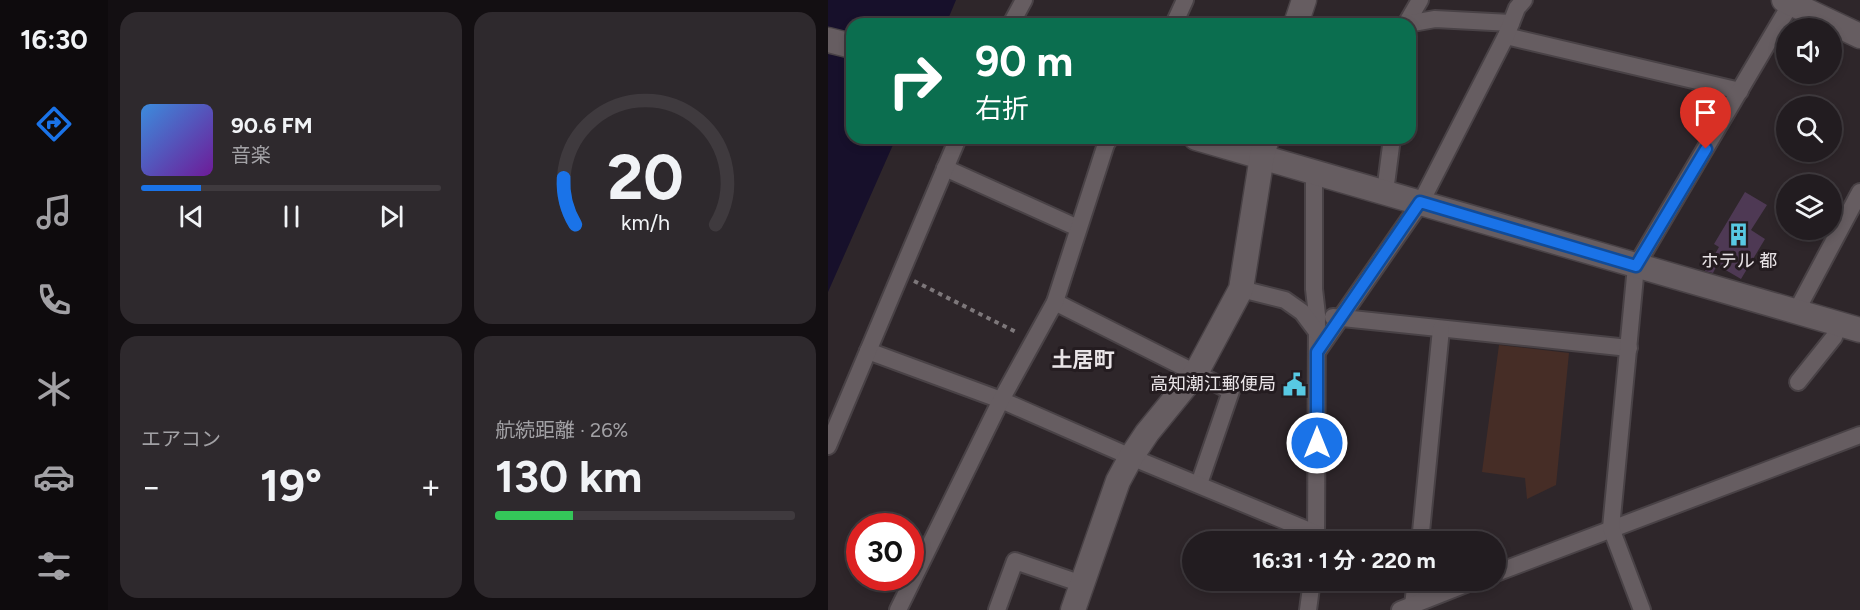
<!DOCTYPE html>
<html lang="ja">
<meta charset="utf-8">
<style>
body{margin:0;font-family:Figtree,"Noto Sans JP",sans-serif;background:#2e292d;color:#f1f3f6;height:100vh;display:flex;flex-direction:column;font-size:22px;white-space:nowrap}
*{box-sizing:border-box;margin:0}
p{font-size:20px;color:#a2a1a5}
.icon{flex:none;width:33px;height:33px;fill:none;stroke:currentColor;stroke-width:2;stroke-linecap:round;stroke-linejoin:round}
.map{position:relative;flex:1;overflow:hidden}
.drawer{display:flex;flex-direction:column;gap:12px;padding:12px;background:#130f12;width:720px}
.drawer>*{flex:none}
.hud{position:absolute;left:18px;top:18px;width:570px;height:126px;border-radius:18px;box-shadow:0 3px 9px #0003,0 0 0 2px #3f3a3e;background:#0b6e4f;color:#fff;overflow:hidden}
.controls{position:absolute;left:948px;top:18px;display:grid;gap:12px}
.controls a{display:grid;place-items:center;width:66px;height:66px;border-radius:50%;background:#221c20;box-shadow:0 3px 9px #0003,0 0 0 2px #3f3a3e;font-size:30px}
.speed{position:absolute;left:18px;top:513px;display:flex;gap:12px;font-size:30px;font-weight:700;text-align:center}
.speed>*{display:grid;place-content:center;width:78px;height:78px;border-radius:50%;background:#221c20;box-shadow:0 3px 9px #0003,0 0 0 2px #3f3a3e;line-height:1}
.speed .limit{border:9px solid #d22;background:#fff;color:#111}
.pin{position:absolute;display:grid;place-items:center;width:51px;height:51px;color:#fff;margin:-62px -26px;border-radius:50% 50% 50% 0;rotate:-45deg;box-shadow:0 0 6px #0007}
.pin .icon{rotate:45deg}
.me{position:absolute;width:66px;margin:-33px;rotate:0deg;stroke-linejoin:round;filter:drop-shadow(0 0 4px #0008)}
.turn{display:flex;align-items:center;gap:21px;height:126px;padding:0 30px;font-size:27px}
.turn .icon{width:78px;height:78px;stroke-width:2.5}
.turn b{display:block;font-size:42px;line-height:51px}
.big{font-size:45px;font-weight:700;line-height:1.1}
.drawer .widget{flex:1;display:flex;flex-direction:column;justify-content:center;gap:9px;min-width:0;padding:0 21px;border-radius:18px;background:#2e292d}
.drawer .dial{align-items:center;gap:0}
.dial svg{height:156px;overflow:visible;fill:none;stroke:#3f3a3e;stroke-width:7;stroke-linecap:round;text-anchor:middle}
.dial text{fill:#f1f3f6;stroke:none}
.song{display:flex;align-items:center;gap:18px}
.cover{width:72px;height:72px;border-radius:9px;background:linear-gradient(135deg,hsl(210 70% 55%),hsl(280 70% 35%))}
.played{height:6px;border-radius:3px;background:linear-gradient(90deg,#1a73e8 20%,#3f3a3e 20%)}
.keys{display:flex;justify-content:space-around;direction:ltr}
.heat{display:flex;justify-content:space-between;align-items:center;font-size:33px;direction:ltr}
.charge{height:9px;border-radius:4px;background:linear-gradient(90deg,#34c759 26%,#3f3a3e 0)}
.drawer .tiles{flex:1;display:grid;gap:12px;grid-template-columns:repeat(2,1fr)}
.trip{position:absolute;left:354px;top:531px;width:324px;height:60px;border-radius:30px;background:#221c20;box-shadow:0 3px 9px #0003,0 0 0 2px #3f3a3e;font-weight:700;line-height:60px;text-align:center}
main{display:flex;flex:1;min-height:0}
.tab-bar{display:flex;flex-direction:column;width:108px;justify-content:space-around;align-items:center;background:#0e0b0d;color:#a2a1a5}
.tab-bar .icon{width:42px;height:42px}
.tab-bar .current{color:#1a73e8}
.tab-bar b{font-size:27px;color:#f1f3f6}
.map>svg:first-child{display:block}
.green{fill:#462d26}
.water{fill:#17102b}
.building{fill:#4e3954}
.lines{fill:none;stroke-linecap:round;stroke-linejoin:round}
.street-casing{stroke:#494246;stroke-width:20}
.secondary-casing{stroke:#494246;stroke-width:27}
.path{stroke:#7d777a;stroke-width:4;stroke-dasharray:4.5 4.5;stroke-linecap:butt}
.street{stroke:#665d61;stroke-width:16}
.secondary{stroke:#665d61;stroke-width:24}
.route-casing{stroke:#114b97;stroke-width:15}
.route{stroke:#1a73e8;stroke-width:10}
.labels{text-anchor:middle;stroke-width:6;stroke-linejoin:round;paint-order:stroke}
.poi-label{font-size:18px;fill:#e9e4e7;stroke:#241c20}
.quarter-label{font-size:21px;font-weight:bold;fill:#e9e4e7;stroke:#241c20}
</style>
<main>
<nav class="tab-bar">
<b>16:30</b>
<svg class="icon current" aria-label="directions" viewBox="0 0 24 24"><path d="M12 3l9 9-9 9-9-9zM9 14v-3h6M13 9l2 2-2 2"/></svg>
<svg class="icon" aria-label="music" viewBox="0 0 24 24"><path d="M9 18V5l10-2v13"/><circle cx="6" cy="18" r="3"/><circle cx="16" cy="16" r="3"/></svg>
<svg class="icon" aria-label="phone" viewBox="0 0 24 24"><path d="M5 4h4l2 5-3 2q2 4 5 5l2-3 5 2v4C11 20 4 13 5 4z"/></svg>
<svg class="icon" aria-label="climate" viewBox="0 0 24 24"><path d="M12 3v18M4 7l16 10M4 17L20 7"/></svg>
<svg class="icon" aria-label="car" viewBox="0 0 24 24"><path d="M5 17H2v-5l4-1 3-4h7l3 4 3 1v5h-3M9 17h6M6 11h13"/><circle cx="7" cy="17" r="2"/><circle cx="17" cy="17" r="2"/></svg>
<svg class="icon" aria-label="filters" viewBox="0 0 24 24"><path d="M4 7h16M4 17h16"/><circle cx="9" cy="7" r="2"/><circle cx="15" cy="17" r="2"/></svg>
</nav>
<section class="drawer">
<div class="tiles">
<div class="widget">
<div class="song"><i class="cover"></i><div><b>90.6 FM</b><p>音楽</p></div></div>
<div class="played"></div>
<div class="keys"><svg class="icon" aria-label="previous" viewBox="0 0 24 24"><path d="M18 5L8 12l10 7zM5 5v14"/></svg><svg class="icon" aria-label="pause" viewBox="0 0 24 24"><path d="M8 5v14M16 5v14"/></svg><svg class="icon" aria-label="next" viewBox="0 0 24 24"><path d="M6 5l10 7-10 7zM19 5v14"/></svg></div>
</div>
<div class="widget dial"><svg viewBox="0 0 100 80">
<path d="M14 69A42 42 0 1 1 86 69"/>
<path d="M14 69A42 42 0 0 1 8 45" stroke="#1a73e8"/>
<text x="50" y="56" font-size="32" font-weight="700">20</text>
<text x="50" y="72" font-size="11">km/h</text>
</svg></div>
<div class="widget"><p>エアコン</p>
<div class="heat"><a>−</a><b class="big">19°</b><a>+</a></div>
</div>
<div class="widget"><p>航続距離 · 26%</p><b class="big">130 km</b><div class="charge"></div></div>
</div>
</section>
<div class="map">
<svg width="1032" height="610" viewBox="0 0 1032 610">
<rect width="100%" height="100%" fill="#2e262a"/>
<!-- green -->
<polygon class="green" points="671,345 741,353 728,485 699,499 697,478 654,472"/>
<!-- water -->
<polygon class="water" points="0,0 128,0 118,24 24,24 24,138 68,138 0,292"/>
<!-- building -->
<polygon class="building" points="917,192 939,205 923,230 937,239 913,279 889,265 885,273 877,271 891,247 886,244"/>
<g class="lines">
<defs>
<g id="street">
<polyline points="183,24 196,0"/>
<polyline points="346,24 357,0"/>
<polyline points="578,24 592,0"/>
<polyline points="579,24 607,19 683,23"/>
<polyline points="678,36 912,91"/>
<polyline points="117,168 250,228"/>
<polyline points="486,171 486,289 489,315 488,542"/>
<polyline points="557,192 564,138"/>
<polyline points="413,289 457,300 474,312 489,332"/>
<polyline points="227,302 403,391 371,484"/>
<polyline points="969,310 1032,192"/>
<polyline points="505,317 801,348"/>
<polyline points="40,351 173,400 303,457 489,534"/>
<polyline points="489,352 593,202 678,36 689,8 696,0"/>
<polyline points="970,382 1006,337 1011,323"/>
<polyline points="0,446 130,138"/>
<polyline points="592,542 613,329"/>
<polyline points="668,573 1032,435"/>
<polyline points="585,605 588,580"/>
<polyline points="70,610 173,400 227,302 278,144 282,138"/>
<polyline points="169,610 187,561 254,584"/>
<polyline points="480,610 484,580"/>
<polyline points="572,610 648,580"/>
<polyline points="814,610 783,528 808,266 965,0"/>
</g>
<g id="secondary">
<polyline points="956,0 1032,36"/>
<polyline points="468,24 476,0"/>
<polyline points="0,40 24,46"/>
<polyline points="368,138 1032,330"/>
<polyline points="245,610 290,481 303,457 319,433 368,373 413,289 434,156 439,138"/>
</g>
</defs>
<!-- street casing -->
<use href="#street" class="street-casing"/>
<!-- secondary casing -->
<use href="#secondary" class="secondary-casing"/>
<!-- path -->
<polyline class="path" points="86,281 190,333"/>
<!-- street -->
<use href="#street" class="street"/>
<!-- secondary -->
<use href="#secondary" class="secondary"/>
</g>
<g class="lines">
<defs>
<polyline id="route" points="489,443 489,352 592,202 808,266 878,149"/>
</defs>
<!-- route casing -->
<use href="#route" class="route-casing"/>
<!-- route -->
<use href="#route" class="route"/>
</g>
<!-- icons -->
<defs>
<symbol id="building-bare" viewBox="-9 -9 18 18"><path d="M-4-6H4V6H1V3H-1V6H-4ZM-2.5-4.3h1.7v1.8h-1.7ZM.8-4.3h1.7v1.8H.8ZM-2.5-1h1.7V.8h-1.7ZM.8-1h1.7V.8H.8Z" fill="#58c9e3" stroke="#241c20" stroke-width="2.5" paint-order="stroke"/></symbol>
<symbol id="civic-bare" viewBox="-9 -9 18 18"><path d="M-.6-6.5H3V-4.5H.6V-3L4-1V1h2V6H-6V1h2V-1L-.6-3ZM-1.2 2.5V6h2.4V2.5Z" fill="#58c9e3" stroke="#241c20" stroke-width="2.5" paint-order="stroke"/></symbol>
</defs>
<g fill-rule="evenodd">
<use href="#building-bare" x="894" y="218" width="33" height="33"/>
<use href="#civic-bare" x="450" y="368" width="33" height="33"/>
</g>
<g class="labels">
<!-- poi labels -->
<g class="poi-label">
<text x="911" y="267">ホテル 都</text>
<text x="448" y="390" text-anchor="end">高知潮江郵便局</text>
</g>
<!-- quarter labels -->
<g class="quarter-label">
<text x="255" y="367">土居町</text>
</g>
</g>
</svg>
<div class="controls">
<a><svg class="icon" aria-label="sound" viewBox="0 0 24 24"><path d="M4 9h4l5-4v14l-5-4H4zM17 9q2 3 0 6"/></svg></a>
<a><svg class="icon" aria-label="search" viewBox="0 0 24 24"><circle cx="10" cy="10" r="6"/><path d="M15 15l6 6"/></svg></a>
<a><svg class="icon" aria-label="layers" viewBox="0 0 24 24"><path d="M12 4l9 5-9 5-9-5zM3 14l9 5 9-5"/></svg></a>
</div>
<div class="speed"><div class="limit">30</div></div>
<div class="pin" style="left:878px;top:149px;background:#d93025"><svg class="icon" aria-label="arrive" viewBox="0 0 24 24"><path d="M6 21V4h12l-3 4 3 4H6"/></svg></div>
<svg class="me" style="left:489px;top:443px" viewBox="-20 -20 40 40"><circle r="17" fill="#1a73e8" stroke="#fff" stroke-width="3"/><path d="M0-11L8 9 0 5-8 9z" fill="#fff"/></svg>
<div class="trip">16:31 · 1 分 · 220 m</div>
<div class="hud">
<div class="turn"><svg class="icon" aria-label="right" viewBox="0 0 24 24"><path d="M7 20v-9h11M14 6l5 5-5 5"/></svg><div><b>90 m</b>右折</div></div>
</div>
</div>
</main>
